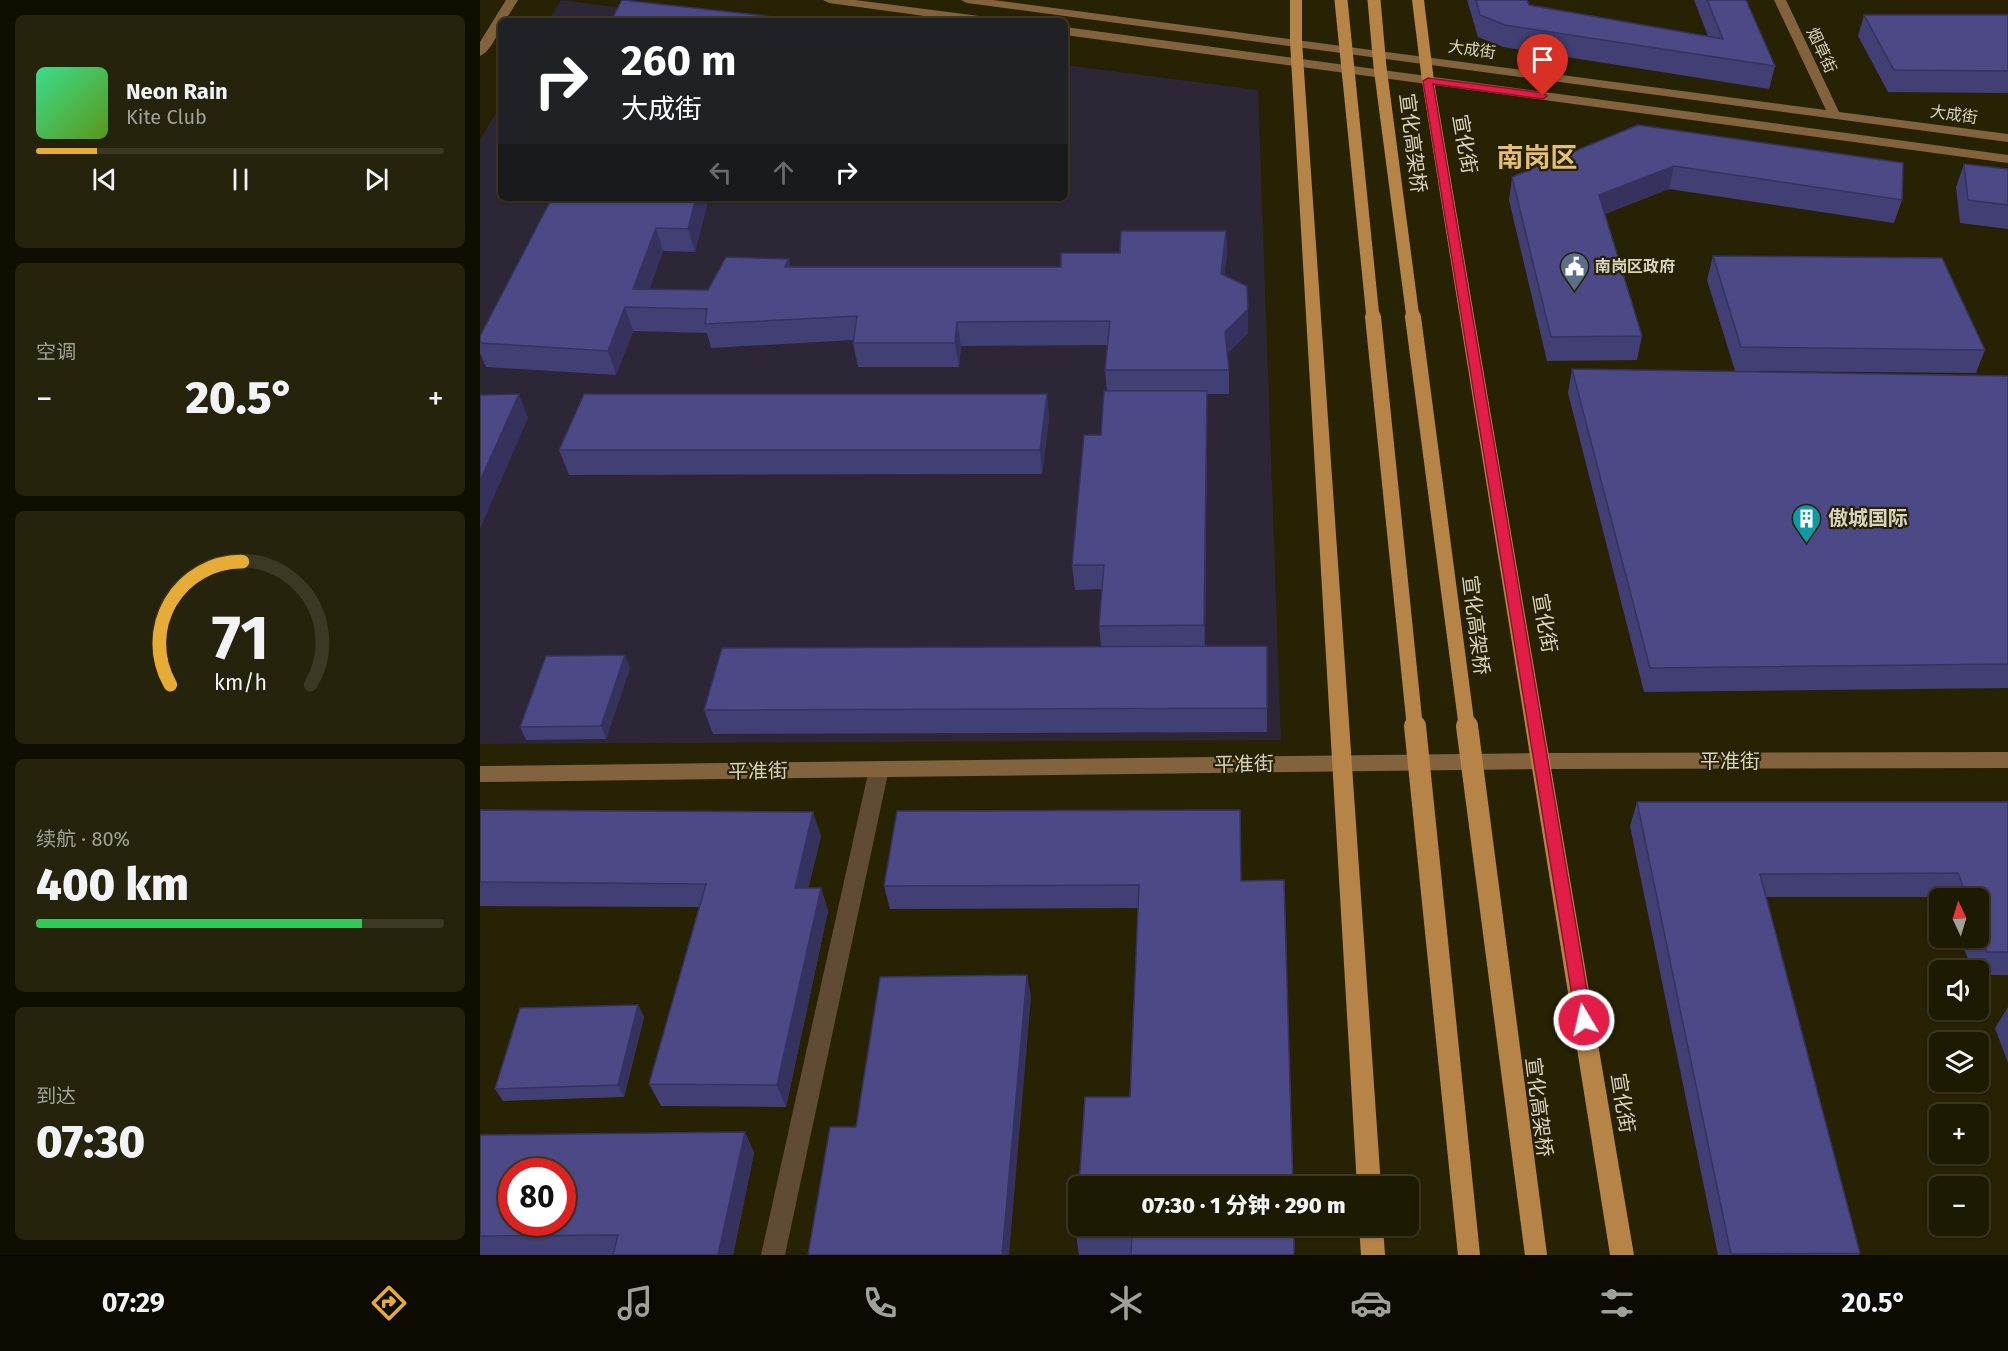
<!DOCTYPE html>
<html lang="zh">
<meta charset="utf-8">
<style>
body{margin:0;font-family:"Fira Sans","Noto Sans SC",sans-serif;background:#25230c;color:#f1f3f6;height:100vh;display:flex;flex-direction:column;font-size:22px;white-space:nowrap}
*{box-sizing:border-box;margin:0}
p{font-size:20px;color:#a0a199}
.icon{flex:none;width:33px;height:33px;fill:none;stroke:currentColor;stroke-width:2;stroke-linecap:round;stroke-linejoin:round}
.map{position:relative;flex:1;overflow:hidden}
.details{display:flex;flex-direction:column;gap:15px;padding:15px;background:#100e01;width:480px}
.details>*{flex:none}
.banner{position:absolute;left:18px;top:18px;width:570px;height:183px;border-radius:9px;box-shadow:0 2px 4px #0004,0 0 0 2px #3b3824;background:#202124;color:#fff;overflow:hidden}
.needle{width:39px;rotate:356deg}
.controls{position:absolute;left:1449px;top:888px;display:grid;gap:12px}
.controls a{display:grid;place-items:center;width:60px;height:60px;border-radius:9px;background:#1d1a02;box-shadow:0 2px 4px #0004,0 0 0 2px #3b3824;font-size:30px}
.speed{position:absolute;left:18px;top:1158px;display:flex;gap:12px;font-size:30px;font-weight:700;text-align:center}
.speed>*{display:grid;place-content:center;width:78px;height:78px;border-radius:50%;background:#1d1a02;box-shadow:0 2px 4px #0004,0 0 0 2px #3b3824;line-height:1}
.speed .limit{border:9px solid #d22;background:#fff;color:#111}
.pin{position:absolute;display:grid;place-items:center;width:51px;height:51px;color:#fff;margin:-62px -26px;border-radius:50% 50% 50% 0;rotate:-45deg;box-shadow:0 0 6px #0007}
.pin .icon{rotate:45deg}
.me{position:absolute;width:66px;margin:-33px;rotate:351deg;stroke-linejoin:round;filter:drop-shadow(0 0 4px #0008)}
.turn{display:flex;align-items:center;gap:21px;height:126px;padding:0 24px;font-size:27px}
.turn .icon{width:78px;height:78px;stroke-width:2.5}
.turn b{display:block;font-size:42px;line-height:51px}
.lanes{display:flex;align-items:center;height:57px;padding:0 24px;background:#0003;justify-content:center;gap:30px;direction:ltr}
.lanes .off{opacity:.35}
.big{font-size:45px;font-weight:800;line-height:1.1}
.details .widget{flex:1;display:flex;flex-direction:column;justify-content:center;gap:9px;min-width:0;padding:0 21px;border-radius:9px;background:#25230c}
.details .dial{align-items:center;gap:0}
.dial svg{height:156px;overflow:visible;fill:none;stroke:#3b3824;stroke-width:7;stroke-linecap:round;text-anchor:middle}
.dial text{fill:#f1f3f6;stroke:none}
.song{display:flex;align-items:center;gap:18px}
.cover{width:72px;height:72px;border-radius:9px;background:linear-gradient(135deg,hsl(150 70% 55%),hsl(90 70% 35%))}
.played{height:6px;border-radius:3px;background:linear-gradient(90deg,#e7ac36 15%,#3b3824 15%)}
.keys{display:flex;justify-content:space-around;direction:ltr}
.heat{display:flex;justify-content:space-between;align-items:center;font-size:33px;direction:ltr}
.charge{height:9px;border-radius:4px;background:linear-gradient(90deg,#34c759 80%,#3b3824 0)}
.trip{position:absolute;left:588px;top:1176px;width:351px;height:60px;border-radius:9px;background:#1d1a02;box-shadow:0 2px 4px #0004,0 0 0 2px #3b3824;font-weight:800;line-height:60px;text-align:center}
.tabs{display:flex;height:96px;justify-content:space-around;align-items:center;background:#0c0a01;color:#a0a199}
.tabs .icon{width:42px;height:42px}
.tabs .current{color:#e7ac36}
.tabs b{font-size:27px;color:#f1f3f6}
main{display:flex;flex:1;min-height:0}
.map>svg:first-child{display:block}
.education{fill:#2c2636}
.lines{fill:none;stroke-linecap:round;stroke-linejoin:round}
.street{fill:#604c35;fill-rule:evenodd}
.secondary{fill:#83633d;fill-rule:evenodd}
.highway{fill:#b78447;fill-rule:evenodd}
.highway-bridge-far2{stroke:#b78447;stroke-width:13}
.highway-bridge-far1{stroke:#b78447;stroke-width:16}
.highway-bridge{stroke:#b78447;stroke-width:22}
.wall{fill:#413f73}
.shaded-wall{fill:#35335e}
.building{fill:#4c4986;stroke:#35335e;stroke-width:1.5;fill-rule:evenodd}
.route{fill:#e11d48;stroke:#92132f;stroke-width:1.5}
.labels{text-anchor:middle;stroke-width:4.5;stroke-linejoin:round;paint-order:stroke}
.far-street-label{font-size:16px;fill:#d7d4c2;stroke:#272203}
.far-poi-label{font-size:16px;font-weight:bold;fill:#d7d4c2;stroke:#272203;text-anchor:start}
.street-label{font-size:20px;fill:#d7d4c2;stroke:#272203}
.poi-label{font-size:20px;font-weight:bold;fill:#d7d4c2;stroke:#272203;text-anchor:start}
.far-town-label{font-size:27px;font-weight:bold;fill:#e6be77;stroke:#272203}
</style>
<main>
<section class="details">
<div class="widget">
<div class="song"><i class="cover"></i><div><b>Neon Rain</b><p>Kite Club</p></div></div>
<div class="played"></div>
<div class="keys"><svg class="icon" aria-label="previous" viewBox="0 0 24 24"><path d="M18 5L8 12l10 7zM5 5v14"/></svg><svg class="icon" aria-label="pause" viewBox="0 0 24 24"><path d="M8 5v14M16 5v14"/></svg><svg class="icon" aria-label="next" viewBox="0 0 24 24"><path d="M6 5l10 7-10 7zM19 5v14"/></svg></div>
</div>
<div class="widget"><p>空调</p>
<div class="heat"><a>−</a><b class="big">20.5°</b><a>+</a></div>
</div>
<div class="widget dial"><svg viewBox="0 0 100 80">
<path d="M14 69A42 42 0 1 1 86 69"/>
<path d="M14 69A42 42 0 0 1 51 6" stroke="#e7ac36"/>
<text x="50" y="56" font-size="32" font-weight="700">71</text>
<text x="50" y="72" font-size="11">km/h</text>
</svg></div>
<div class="widget"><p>续航 · 80%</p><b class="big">400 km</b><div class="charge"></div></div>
<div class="widget"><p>到达</p><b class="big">07:30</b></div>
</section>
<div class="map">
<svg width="1528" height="1255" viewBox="0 0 1528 1255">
<rect width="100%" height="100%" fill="#272203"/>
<!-- education -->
<g class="education">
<polygon points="81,0 243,21 69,21"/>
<polygon points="585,65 778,90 801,740 0,744 0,140 21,104 21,198 585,198"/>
</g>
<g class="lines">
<!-- street -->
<polygon class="street" points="399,761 406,764 409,769 305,1255 281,1255 389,769 392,764"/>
<!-- secondary -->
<g class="secondary">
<path d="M 26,0 L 38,0 L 25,21 L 21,21 C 21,31 10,52 0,56 L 0,42 Z"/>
<polygon points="343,0 375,0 507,17 513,21 481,21 349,3"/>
<polygon points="481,0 513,0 1346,110 1294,0 1306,0 1359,112 1528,134 1528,142 487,3"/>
<polygon points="585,27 1528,155 1528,163 585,35"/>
<polygon points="1528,752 1528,768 1062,769 0,782 0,766 1062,753"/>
</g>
<!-- highway -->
<g class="highway">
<polygon points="810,0 822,0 822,42 901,1186 877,1186 810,42"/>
<polygon points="932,0 944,0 954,81 1154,1255 1130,1255 942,81"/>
<polygon points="879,1226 903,1226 905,1255 881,1255"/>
</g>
<!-- highway-bridge-far2 -->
<g class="highway-bridge-far2">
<polyline points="861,0 893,318"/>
<polyline points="894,0 900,67 933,318"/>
</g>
<!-- highway-bridge-far1 -->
<g class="highway-bridge-far1">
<polyline points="893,317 935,728"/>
<polyline points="933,317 987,728"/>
</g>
<!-- highway-bridge -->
<g class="highway-bridge">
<polyline points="935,726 989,1255"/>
<polyline points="987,726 1056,1255"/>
</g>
</g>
<!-- wall -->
<g class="wall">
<polygon points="987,0 1047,0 1049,5 1228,36 1214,0 1266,0 1295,66 1289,89 1023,47 998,37"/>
<polygon points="1384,15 1528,15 1528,93 1408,92 1378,36"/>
<polygon points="1158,125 1422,200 1414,223 1189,189 1125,214 1162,336 1157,360 1067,361 1029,200 1032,177"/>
<polygon points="1484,164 1528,169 1528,229 1480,223 1476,187"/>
<polygon points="72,198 228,201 215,252 183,251 169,290 228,290 311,267 581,267 640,253 746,231 747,254 744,276 768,333 747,354 749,370 749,394 727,394 725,647 787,708 787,732 233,734 224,710 621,647 619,626 622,589 595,590 592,565 621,435 627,391 625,370 628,345 481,346 479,367 378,367 373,343 373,340 231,348 227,333 153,331 136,375 6,367 0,353 0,336"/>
<polygon points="1233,256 1505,350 1496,373 1255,371 1227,280"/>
<polygon points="1092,369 1528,376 1528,688 1164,692 1088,393"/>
<polygon points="567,394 569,418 562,474 89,475 79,450"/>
<polygon points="150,668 126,739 46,740 40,727"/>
<polygon points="1157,802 1528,802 1528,975 1498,975 1498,970 1492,970 1480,938 1498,938 1498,898 1467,898 1466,897 1286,897 1380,1253 1379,1255 1238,1255 1150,826"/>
<polygon points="0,810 341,836 328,888 341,888 348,911 306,1107 181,1106 169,1084 220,907 0,906"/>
<polygon points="761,881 813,1186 650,1097 658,908 410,909 404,886"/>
<polygon points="158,1005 164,1017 144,1097 23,1101 15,1089"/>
<polygon points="1528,1007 1528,1063 1515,1028"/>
<polygon points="265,1132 274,1153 253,1255 0,1255 0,1135"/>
<polygon points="598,1197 814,1255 599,1255 596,1234"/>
</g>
<!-- shaded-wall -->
<g class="shaded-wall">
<polygon points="1194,166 1189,189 1115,218 1119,195"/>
<polygon points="216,198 227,198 228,201 215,252 208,229"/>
<polygon points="176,228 183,251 162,308 153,289"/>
<polygon points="746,231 747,254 741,298 741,274"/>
<polygon points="309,259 314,283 305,267"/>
<polygon points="145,307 153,331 136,375 128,351"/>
<polygon points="768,309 768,333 745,356 745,332"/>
<polygon points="477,322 481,346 479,367 475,343"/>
<polygon points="727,391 727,415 725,650 724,625"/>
<polygon points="39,394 48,418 0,529 0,481"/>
<polygon points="567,394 569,418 562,474 560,450"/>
<polygon points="145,655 150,668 126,739 121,726"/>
<polygon points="333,812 341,836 323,911 315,888"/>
<polygon points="341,888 348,911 306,1107 297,1085"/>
<polygon points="547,975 551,997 529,1255 522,1255"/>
<polygon points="158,1005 164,1017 144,1097 138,1085"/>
<polygon points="265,1132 274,1153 253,1255 238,1255"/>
</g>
<!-- building -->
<g class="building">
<polygon points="142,0 330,21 131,21"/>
<polygon points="996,0 1047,0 1049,5 1243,39 1227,0 1266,0 1295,66 1025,25 1000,15"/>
<polygon points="1384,15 1528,15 1528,71 1414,70"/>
<polygon points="1158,125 1423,163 1422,200 1194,166 1119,195 1162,336 1071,337 1032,177"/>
<polygon points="1484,164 1528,169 1528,205 1488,200"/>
<polygon points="72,198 216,198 208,229 176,228 153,289 228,290 246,257 309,259 305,267 581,267 581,253 640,253 641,231 746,231 741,274 767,286 768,309 745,332 749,370 625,370 630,321 477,322 475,343 373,343 377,316 225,324 227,309 145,307 128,351 0,343 0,336"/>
<polygon points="1233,256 1462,258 1505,350 1261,347"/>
<polygon points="1092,369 1528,376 1528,664 1170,668"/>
<polygon points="624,391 727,391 724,625 619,626 624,565 592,565 604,435 621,435"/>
<polygon points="39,394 0,481 0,395"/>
<polygon points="104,394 567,394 560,450 79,450"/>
<polygon points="787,646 787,708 224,710 242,648"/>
<polygon points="145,655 121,726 40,727 66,656"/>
<polygon points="1157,802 1528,802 1528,952 1507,952 1498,929 1498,898 1487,898 1478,873 1280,874 1380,1253 1251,1254"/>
<polygon points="0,810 333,812 315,888 341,888 297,1085 169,1084 226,884 0,882"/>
<polygon points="760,810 761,881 804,880 813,1186 599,1186 605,1097 650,1097 659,885 404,886 417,811"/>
<polygon points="547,975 522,1255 328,1255 350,1127 376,1127 400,977"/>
<polygon points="158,1005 138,1085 15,1089 40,1008"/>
<path d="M 265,1132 L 238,1255 L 133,1255 L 138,1235 L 0,1236 L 0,1135 ZM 32,1172 L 82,1172 L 82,1222 L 32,1222 Z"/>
<polygon points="598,1197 598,1226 814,1226 814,1255 651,1255 652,1234 596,1234"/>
</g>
<!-- route -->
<polygon class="route" points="948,78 1063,93 1067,96 1063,99 953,84 1112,1020 1110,1025 1104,1027 1098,1025 1096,1020 943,81"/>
<!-- icons -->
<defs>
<symbol id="civic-pin" viewBox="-11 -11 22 30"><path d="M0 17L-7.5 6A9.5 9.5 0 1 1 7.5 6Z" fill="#5c6f8a" stroke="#272203"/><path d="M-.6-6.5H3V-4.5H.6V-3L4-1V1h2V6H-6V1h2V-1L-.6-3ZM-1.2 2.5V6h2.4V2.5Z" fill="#fff"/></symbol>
<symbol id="building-pin" viewBox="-11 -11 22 30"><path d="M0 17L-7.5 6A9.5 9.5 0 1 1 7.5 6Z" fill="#0f9aa8" stroke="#272203"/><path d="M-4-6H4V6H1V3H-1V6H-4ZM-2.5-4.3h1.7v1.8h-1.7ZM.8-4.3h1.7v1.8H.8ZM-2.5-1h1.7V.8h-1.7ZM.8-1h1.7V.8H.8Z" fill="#fff"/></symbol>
</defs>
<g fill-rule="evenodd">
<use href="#civic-pin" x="1078" y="250" width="33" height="45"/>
<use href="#building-pin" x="1310" y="502" width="33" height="45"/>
</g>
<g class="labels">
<!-- far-street labels -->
<g class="far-street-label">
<text transform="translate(992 49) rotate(8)" y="6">大成街</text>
<text transform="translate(1342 50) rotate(65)" y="6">烟草街</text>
<text transform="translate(1474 114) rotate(8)" y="6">大成街</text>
</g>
<!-- far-poi labels -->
<g class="far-poi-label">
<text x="1115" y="272">南岗区政府</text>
</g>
<!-- street labels -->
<g class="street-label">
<text transform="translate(933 143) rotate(83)" y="7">宣化高架桥</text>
<text transform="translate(985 144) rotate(80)" y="7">宣化街</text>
<text transform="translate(1065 623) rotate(80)" y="7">宣化街</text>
<text transform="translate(996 625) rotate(83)" y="7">宣化高架桥</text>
<text x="1250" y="768">平准街</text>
<text transform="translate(764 764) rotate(-1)" y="7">平准街</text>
<text transform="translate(278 771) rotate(-1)" y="7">平准街</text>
<text transform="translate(1143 1103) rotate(81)" y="7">宣化街</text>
<text transform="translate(1059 1107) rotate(83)" y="7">宣化高架桥</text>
</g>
<!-- poi labels -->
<g class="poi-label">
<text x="1348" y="525">傲城国际</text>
</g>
<!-- far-town labels -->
<g class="far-town-label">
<text x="1057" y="167">南岗区</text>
</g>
</g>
</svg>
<div class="controls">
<a><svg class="needle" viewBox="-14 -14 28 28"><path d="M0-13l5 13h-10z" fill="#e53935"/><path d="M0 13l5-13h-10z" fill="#a0a199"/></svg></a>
<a><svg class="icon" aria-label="sound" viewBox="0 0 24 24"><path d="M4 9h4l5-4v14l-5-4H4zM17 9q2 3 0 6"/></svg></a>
<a><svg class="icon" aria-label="layers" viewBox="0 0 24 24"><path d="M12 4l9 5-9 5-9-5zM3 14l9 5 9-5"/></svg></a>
<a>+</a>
<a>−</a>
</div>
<div class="speed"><div class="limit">80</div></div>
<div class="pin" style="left:1063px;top:96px;background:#d93025"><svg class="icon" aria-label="arrive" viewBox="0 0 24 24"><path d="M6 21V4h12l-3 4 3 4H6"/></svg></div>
<svg class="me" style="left:1104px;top:1020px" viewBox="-20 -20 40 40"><circle r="17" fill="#e11d48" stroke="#fff" stroke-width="3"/><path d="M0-11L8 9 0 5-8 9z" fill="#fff"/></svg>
<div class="trip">07:30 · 1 分钟 · 290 m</div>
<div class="banner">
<div class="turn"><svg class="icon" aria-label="right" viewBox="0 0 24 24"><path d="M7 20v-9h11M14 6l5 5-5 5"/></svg><div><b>260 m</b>大成街</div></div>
<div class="lanes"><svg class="icon off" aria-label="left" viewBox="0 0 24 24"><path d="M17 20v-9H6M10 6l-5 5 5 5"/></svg><svg class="icon off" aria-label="ahead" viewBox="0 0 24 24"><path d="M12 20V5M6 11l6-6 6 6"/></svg><svg class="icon" aria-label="right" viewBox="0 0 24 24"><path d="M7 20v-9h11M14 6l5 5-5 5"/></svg></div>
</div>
</div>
</main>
<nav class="tabs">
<b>07:29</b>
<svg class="icon current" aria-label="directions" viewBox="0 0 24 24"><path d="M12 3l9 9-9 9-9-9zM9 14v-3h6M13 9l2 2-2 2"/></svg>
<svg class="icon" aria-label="music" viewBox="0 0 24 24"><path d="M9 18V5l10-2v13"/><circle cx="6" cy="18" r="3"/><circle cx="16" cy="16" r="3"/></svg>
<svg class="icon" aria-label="phone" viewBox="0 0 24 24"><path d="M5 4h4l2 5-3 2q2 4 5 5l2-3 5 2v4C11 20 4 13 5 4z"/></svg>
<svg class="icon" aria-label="climate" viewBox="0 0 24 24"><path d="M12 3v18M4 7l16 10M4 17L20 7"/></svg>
<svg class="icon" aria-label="car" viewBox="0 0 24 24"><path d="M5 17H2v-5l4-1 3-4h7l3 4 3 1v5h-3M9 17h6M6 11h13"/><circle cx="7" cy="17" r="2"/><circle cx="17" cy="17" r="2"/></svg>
<svg class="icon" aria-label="filters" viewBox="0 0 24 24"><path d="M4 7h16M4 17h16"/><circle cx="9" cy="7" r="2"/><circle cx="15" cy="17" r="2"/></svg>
<b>20.5°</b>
</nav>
